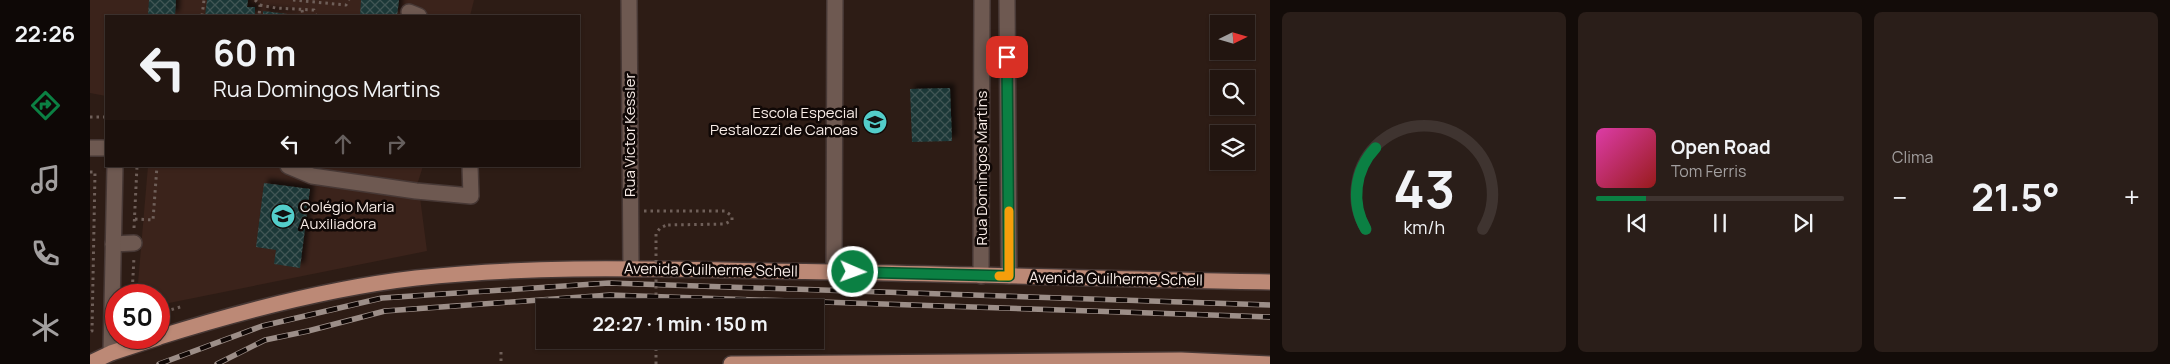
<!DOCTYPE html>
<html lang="pt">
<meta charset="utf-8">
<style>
body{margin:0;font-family:Manrope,sans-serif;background:#2a1e19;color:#f1f3f6;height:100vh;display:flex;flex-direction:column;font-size:19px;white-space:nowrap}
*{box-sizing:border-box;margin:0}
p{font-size:16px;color:#a29f9f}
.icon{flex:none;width:28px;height:28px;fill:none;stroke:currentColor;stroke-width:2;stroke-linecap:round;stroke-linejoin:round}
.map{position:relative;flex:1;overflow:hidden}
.sheet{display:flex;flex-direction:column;gap:12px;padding:12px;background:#130c09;width:900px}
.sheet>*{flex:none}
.hud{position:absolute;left:15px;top:15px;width:475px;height:152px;border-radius:0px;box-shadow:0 1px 4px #0004,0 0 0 1px #3f3430;background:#221510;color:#f1f3f6;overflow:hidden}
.needle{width:32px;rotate:85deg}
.controls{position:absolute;left:1120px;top:15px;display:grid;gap:10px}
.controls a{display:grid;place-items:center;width:45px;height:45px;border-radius:0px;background:#221510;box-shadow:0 1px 4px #0004,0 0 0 1px #3f3430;font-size:25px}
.speed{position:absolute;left:15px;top:284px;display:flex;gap:10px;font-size:25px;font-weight:700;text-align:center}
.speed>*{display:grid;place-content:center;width:65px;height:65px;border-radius:50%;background:#221510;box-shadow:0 1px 4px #0004,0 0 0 1px #3f3430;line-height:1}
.speed .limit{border:8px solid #d22;background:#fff;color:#111}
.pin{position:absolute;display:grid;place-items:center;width:42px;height:42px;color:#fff;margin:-21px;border-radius:10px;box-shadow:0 2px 8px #0006}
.me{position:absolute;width:55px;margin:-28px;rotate:92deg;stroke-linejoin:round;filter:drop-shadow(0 0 4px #0008)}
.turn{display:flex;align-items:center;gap:18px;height:105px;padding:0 25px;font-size:22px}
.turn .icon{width:65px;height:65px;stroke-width:2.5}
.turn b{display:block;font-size:35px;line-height:42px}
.lanes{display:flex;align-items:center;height:48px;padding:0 25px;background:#0003;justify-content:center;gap:25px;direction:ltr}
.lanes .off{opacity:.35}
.big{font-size:38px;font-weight:700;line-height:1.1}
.sheet .tile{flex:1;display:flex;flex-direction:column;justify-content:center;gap:8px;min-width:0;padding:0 18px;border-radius:8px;background:#2a1e19}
.sheet .dial{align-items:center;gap:0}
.dial svg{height:130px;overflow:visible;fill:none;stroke:#3f3430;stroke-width:7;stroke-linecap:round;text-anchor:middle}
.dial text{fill:#f1f3f6;stroke:none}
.song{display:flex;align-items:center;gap:15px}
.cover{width:60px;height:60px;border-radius:8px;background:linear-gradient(135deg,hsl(320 70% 55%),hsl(0 70% 35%))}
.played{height:5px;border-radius:2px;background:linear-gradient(90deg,#0b8043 20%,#3f3430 20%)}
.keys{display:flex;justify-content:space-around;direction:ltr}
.heat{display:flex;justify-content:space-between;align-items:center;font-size:28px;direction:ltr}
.sheet .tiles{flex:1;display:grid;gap:12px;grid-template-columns:repeat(3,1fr)}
.trip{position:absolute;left:446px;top:299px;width:288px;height:50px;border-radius:0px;background:#221510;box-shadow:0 1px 4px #0004,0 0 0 1px #3f3430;font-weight:700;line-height:50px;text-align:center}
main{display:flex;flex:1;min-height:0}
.dock{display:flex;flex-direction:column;width:90px;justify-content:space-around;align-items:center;background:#0e0806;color:#a29f9f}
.dock .icon{width:35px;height:35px}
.dock .current{color:#0b8043}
.dock b{font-size:22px;color:#f1f3f6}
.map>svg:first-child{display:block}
.built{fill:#3b231b}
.building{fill:url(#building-cross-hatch);filter:url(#shadow)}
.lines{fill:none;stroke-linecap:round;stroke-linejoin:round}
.minor-casing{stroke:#473835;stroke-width:18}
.major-casing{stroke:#473835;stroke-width:18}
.path{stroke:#6f5f59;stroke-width:3;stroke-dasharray:2.5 4;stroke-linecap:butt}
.minor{stroke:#6e5951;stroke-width:15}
.major{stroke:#bc8976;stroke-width:15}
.rail-casing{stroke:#9c8e88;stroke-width:5.5}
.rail{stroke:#100806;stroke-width:4;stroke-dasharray:11;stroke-linecap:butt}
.path-bridge{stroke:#6f5f59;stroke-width:3;stroke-dasharray:2.5 4;stroke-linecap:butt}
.route-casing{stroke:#07532c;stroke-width:12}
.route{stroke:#0b8043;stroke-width:9}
.slow{stroke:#f59e0b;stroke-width:9}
.labels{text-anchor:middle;stroke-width:5;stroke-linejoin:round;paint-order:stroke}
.poi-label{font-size:15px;fill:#f7ebe6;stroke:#100806;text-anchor:end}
.street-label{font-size:15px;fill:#f7ebe6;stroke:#100806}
</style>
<main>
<nav class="dock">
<b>22:26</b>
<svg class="icon current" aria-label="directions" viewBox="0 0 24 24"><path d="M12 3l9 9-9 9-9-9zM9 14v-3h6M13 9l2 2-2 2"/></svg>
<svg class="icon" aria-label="music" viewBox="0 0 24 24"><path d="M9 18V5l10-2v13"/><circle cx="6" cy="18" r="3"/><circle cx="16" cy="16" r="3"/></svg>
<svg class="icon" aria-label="phone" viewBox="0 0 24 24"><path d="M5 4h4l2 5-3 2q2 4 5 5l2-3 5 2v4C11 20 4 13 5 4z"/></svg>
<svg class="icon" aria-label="climate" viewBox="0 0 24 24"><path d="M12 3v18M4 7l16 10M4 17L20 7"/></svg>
</nav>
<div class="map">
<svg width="1180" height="364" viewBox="0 0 1180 364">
<defs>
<pattern id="building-cross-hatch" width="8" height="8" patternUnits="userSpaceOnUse" patternTransform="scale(1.25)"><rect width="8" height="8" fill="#1f3837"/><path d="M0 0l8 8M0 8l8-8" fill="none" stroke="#405554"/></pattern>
<filter id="shadow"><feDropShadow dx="4.5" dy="-4.5" stdDeviation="2.5" flood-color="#0009"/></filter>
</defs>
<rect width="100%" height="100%" fill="#2d1c15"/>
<!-- built -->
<g class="built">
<polygon points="0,0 384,0 380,16 16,16 16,96 0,93"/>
<polygon points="58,166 333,166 328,182 337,251 69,305 69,295 47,295"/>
</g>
<!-- building -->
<g class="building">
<polygon points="59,0 86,0 85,16 58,16"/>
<polygon points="117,0 158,0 157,7 165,7 165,16 115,16"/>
<polygon points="271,0 309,0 307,16 270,16"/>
<polygon points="173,11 205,15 205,16 173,16"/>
<polygon points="860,88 862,141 822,142 820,89"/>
<polygon points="174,183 220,189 210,268 184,264 186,250 166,247"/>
<polygon points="471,340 541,340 541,348 471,350"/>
</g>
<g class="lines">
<defs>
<g id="minor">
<polyline points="539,0 541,269"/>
<polyline points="917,0 919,276"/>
<polyline points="319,12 329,16"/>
<polyline points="0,148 16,148"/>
<polyline points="198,166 222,176 326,191 381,196 380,166"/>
<polyline points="23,244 44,243"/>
<polyline points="744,272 745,0"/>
<polyline points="891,276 892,0"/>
<polyline points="21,353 25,166"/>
</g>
<g id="major">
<path d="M 69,337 C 152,311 239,288 326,278 C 443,265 562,269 680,271 C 847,273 1013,279 1180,282"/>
<polyline points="0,363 21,353 67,338"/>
<polyline points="641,364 1091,360 1180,364"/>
</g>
</defs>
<!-- minor casing -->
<use href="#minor" class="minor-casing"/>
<!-- major casing -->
<use href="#major" class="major-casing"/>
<!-- path -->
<g class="path">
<polyline points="165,0 170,5 169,16"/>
<polyline points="203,0 256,5 259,0"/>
<polyline points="170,5 186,8 224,10 226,16"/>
<polyline points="212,10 213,16"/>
<polyline points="112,16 114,0"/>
<polyline points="0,117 16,117"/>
<polyline points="0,172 5,172 2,331 0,332"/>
<polyline points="554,211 635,211 642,216 642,220 635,224 577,225"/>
<polyline points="45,219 63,220 67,166"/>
<polyline points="44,228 47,166"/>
<polyline points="42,295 44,257"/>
<polyline points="69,313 94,306"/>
<polyline points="411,352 411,364"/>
<polyline points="566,364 566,340"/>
</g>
<!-- minor -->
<use href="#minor" class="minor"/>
<!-- major -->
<use href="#major" class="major"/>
<defs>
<g id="rail">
<polyline points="69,364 172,326 292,298 519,283 1180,305"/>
<polyline points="127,364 175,340 218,331 295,311 520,295 1180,317"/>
</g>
</defs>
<!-- rail casing -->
<use href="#rail" class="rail-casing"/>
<!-- rail -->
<use href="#rail" class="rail"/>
<!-- path-bridge -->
<polyline class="path-bridge" points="566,308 566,234 570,228 577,225"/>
</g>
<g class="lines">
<defs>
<polyline id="route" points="763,272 919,276 917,57"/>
</defs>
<!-- route casing -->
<use href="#route" class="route-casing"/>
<!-- route -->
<use href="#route" class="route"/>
<!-- slow -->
<polyline class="slow" points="909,276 919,276 919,211"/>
</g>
<!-- icons -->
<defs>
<symbol id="school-disc" viewBox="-11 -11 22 22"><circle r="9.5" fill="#53cdca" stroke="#100806"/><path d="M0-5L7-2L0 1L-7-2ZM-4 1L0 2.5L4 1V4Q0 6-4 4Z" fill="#111"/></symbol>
</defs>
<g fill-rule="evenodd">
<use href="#school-disc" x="771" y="108" width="28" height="28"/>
<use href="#school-disc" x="179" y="202" width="28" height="28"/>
</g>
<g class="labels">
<!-- poi labels -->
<g class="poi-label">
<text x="768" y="118">Escola Especial<tspan x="768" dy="17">Pestalozzi de Canoas</tspan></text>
<text x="210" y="212" text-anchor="start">Colégio Maria<tspan x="210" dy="17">Auxiliadora</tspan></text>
</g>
<!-- street labels -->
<g class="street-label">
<text transform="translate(540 135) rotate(-90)" y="5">Rua Victor Kessler</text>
<text transform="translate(892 168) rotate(-90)" y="5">Rua Domingos Martins</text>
<text transform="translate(621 270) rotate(1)" y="5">Avenida Guilherme Schell</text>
<text transform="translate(1026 279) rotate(1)" y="5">Avenida Guilherme Schell</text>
</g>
</g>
</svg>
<div class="controls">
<a><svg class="needle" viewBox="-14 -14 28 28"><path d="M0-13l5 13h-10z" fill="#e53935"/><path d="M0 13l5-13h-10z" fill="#a29f9f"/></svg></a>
<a><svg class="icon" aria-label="search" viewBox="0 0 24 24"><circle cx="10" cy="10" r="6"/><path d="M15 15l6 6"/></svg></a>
<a><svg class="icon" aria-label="layers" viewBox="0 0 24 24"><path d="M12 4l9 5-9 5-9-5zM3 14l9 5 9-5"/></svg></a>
</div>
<div class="speed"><div class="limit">50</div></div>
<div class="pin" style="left:917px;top:57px;background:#d93025"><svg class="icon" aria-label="arrive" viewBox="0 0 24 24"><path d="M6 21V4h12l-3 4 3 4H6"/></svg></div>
<svg class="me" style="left:763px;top:272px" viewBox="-20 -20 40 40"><circle r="17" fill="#0b8043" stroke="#fff" stroke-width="3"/><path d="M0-11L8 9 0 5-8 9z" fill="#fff"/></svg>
<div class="trip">22:27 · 1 min · 150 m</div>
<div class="hud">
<div class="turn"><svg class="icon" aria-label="left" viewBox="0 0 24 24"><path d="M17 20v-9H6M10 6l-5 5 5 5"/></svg><div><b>60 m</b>Rua Domingos Martins</div></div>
<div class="lanes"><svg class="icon" aria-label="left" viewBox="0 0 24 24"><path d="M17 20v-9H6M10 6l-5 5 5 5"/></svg><svg class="icon off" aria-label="ahead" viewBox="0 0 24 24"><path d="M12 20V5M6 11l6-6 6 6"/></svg><svg class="icon off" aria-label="right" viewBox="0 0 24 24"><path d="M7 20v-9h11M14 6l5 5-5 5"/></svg></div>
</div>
</div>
<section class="sheet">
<div class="tiles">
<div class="tile dial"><svg viewBox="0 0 100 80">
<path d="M14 69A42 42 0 1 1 86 69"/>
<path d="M14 69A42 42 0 0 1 20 19" stroke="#0b8043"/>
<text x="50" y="56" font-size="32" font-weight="700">43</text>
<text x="50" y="72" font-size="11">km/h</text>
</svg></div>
<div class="tile">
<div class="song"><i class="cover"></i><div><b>Open Road</b><p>Tom Ferris</p></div></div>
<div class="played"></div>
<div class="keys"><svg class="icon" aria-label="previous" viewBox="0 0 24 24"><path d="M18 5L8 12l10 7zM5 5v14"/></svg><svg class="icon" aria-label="pause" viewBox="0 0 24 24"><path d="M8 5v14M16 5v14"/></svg><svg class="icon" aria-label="next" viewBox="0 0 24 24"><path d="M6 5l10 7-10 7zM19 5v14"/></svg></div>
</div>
<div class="tile"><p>Clima</p>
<div class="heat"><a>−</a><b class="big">21.5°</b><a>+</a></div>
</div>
</div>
</section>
</main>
